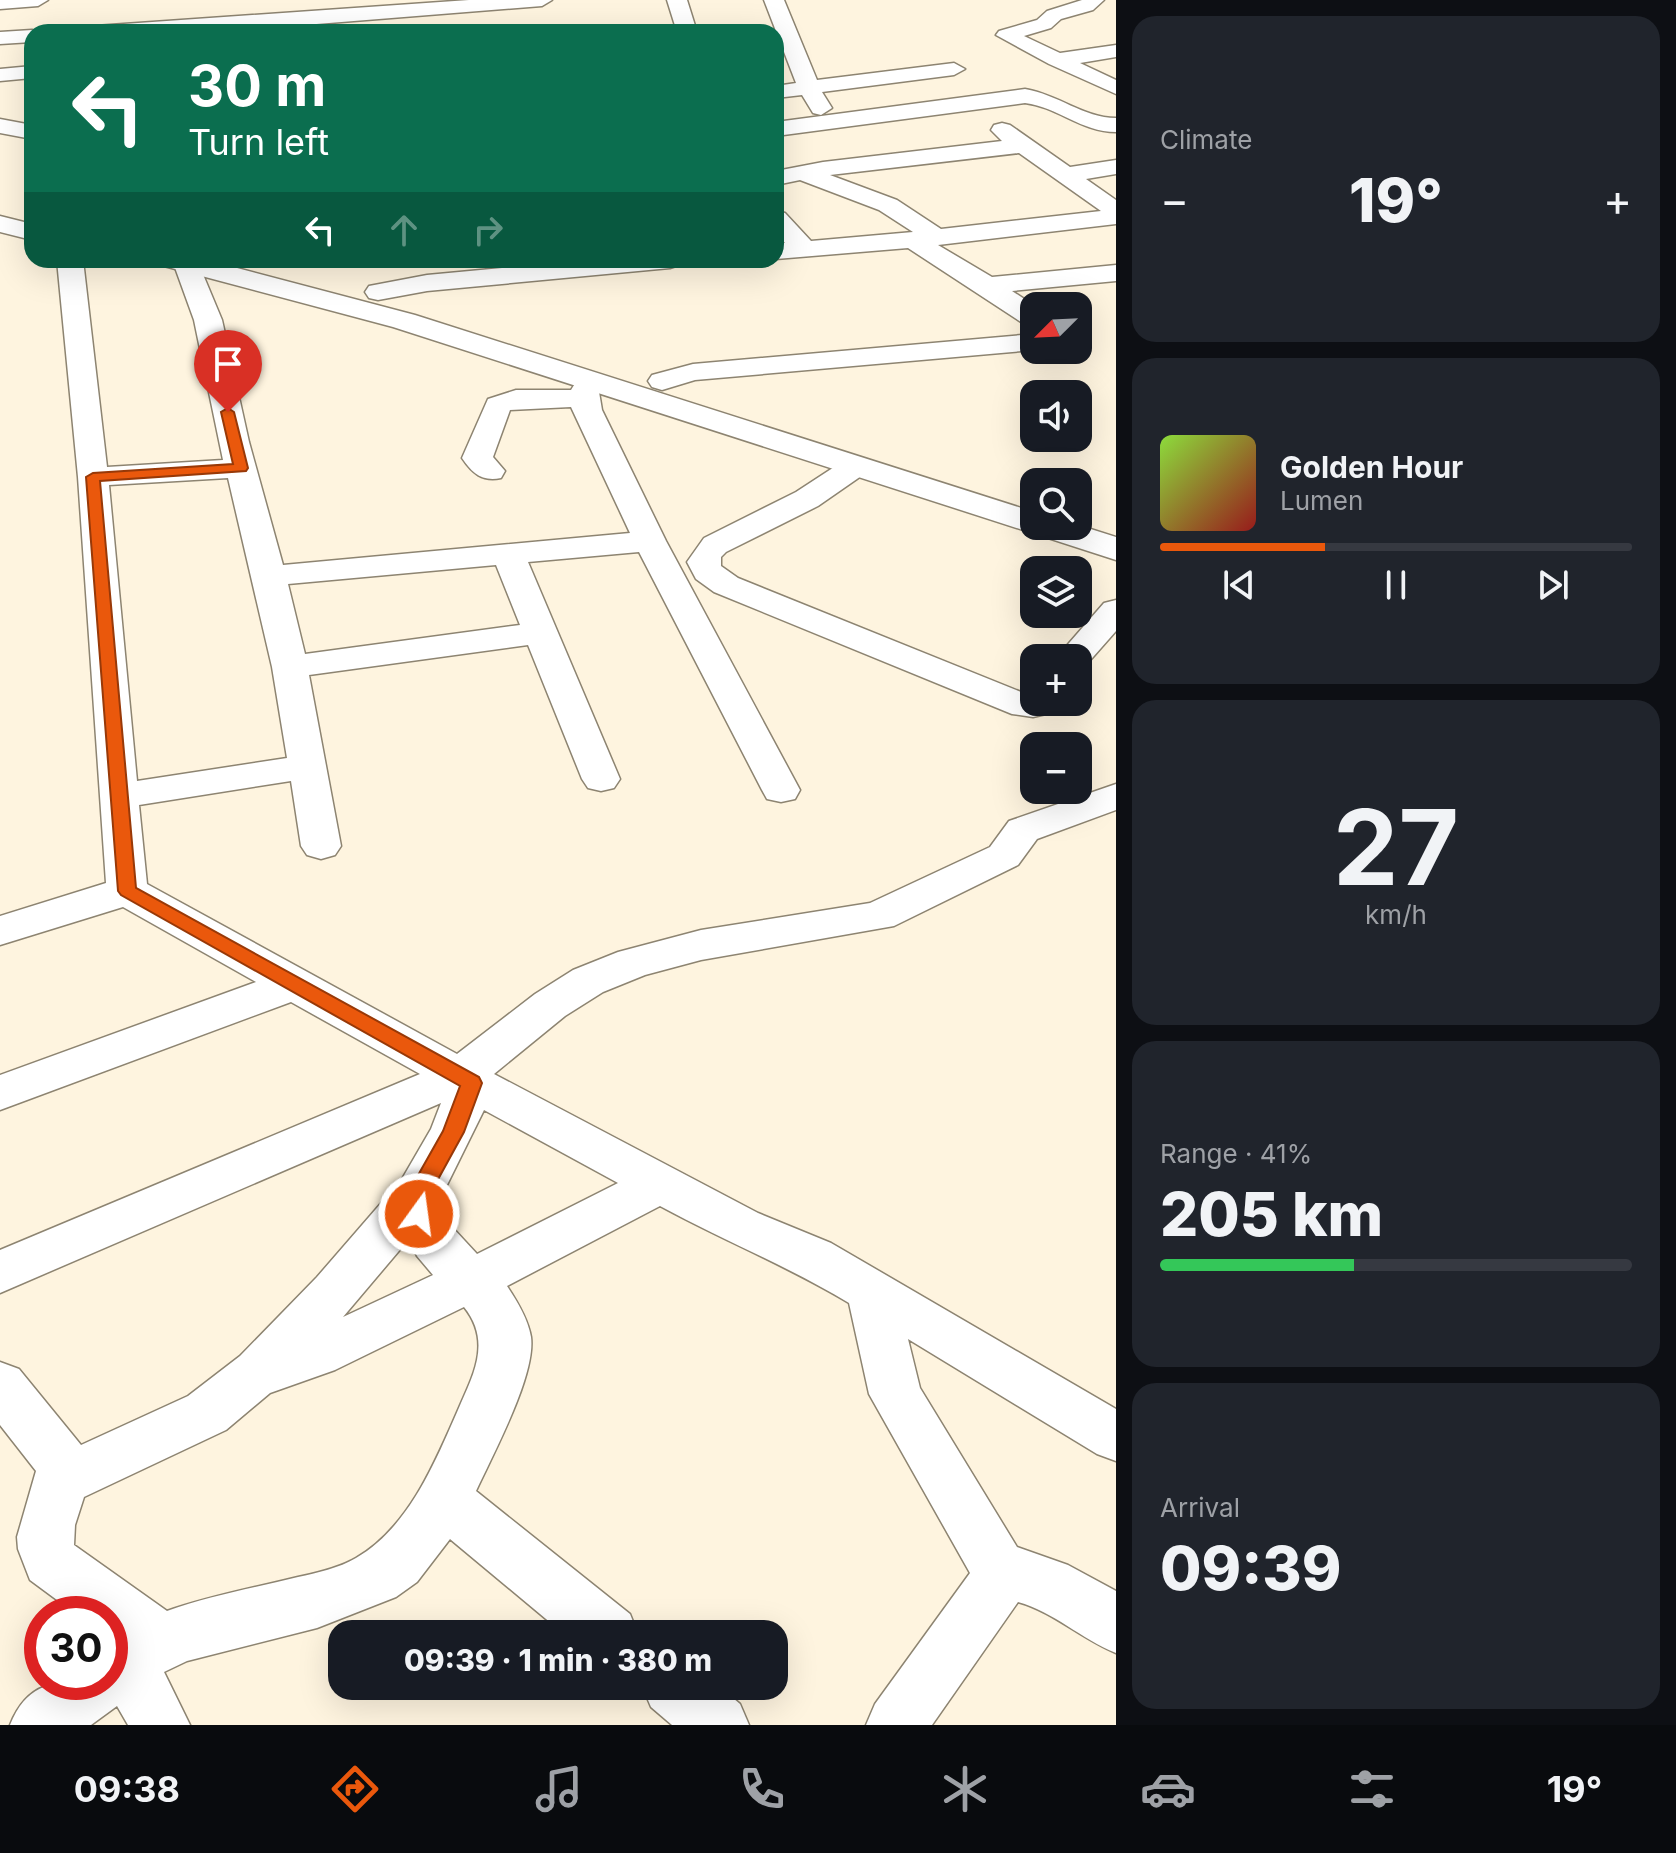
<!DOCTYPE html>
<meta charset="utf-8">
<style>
body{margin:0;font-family:Inter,sans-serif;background:#20242c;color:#f1f3f6;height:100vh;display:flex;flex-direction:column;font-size:30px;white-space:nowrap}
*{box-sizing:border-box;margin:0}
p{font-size:26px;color:#9ea1a6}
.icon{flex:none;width:44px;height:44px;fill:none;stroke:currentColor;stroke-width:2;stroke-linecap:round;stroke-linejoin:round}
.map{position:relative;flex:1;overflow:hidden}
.sheet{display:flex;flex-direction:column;gap:16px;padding:16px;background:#0d0f14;width:560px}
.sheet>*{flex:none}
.banner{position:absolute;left:24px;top:24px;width:760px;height:244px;border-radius:24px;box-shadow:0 8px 32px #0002;background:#0b6e4f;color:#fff;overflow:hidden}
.needle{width:52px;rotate:246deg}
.fabs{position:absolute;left:1020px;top:292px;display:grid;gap:16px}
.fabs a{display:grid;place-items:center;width:72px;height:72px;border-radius:16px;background:#171b24;box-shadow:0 8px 32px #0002;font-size:40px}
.speed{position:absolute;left:24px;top:1596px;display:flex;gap:16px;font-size:40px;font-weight:700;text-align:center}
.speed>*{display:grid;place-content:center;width:104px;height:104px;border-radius:50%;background:#171b24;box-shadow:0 8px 32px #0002;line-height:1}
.speed .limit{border:12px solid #d22;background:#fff;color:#111}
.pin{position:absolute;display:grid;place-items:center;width:68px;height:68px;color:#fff;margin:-82px -34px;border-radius:50% 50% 50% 0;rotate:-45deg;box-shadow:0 0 8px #0007}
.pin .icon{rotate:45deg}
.me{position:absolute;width:88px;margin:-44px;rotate:14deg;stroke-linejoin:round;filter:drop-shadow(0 0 6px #0008)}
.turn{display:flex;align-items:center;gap:28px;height:168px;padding:0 32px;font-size:36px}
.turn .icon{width:104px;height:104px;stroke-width:2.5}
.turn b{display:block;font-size:56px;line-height:68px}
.lanes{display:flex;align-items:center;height:76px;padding:0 32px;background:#0003;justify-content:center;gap:40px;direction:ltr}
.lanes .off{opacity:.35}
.big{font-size:60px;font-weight:800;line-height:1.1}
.sheet .widget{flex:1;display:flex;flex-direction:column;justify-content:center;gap:12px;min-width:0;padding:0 28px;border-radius:24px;background:#20242c}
.sheet .dial{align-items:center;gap:0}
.dial b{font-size:104px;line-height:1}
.song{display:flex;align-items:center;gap:24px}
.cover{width:96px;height:96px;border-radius:12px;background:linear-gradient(135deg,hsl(90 70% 55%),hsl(0 70% 35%))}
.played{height:8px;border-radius:4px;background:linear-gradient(90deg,#ea580c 35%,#363941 35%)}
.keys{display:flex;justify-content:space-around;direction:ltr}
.heat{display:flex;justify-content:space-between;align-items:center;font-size:44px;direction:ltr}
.charge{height:12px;border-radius:6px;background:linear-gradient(90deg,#34c759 41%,#363941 0)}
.trip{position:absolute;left:328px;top:1620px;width:460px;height:80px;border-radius:24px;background:#171b24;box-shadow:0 8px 32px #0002;font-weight:800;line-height:80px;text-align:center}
.dock{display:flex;height:128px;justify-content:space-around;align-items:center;background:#090b0e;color:#9ea1a6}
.dock .icon{width:56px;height:56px}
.dock .selected{color:#ea580c}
.dock b{font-size:36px;color:#f1f3f6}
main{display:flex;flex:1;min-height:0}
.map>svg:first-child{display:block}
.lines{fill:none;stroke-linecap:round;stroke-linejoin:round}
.minor-casing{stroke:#8d8471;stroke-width:3}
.major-casing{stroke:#8d8471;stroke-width:3}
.minor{fill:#fff;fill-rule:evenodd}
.major{fill:#fff;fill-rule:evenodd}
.route{fill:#ea580c;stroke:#983908;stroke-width:2}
</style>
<main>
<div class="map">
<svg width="1116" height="1725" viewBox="0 0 1116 1725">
<rect width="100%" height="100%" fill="#fef4df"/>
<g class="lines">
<defs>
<g id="minor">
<polygon points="0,0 48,0 38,6 0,9"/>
<polygon points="469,0 552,0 542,6 243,30 85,32 95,26"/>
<polygon points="667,0 687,0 697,32 677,32"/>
<polygon points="764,0 784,0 817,80 954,63 965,69 954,75 822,92 832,108 821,115 813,113 802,95 776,98 776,86 796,83"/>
<polygon points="1082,0 1104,0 1093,10 1061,19 1051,28 1024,36 1060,53 1116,45 1116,57 1080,63 1116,80 1116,94 1049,64 996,35 999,31 1037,20 1047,11"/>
<polygon points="32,30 39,32 32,32 32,42 0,44 0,32"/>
<polygon points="32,66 32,78 0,81 0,69"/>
<path d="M 1025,89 C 1057,94 1084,118 1116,118 L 1116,132 C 1081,132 1058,107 1025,103 L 776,136 L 776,122 Z"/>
<polygon points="0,119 32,125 32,139 0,133"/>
<path d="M 1002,123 L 1010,125 L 1070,167 L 1116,160 L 1116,174 L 1086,179 L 1116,200 L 1116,224 L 938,245 L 992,277 L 1116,265 L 1116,281 L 1012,291 L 1035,306 L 1034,326 L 1024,324 L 908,248 L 776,259 L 776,243 L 785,243 L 776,233 L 776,211 L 785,213 L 811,241 L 913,232 L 879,210 L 800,180 L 776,185 L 776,171 L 823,162 L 1002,141 L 991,130 L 994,125 ZM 1019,153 L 1101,211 L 941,229 L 897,200 L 830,175 Z"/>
<path d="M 57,260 L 83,260 L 107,467 L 223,460 L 194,320 L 173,262 L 197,260 L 222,320 L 249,442 L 283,565 L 630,533 L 571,407 L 510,410 L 493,457 L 505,471 L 501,478 C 482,482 472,473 462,458 L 488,399 L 516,390 L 571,390 C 579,376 589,372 604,376 L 608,382 L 599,392 L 602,410 L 666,541 L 800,790 L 795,799 L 781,802 L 767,799 L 762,790 L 639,552 L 528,562 L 620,779 L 614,788 L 601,791 L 588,788 L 582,779 L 528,645 L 309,675 L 341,846 L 335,855 L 321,859 L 307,855 L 301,846 L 291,781 L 139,805 L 147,884 L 457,1054 L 535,994 L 573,970 L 618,952 L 701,930 L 870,903 L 990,847 L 1009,821 L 1116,784 L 1116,810 L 1037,839 L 1018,865 L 894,926 L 701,960 L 645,975 L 603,992 L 565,1016 L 494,1074 L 758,1213 L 831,1243 L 1116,1409 L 1116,1461 L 1097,1454 L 908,1339 L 920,1388 L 1017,1547 L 1068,1565 L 1116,1591 L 1116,1653 C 1081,1639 1054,1612 1018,1602 L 932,1725 L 866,1725 L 875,1704 L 970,1573 L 869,1394 L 849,1303 C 788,1266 722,1240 660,1206 L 507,1286 C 517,1301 528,1319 531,1337 C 536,1375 493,1454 476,1491 L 630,1614 L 638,1634 L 564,1634 L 450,1539 L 417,1582 L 396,1597 L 317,1628 L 187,1661 L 164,1672 L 190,1725 L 128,1725 L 117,1706 L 91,1725 L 10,1725 C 30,1675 64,1682 110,1682 L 110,1614 L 76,1614 L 30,1580 L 18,1549 L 17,1537 L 36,1471 L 0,1425 L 0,1362 L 19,1369 L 81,1445 L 188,1396 L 240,1356 L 317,1277 L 402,1179 L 431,1129 L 441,1103 L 0,1293 L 0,1250 L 420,1074 L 291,1002 L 0,1110 L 0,1075 L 256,982 L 123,907 L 0,945 L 0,916 L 106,883 L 78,477 ZM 228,478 L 272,667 L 287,758 L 137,781 L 109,485 ZM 496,565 L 520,625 L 305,654 L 288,584 ZM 484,1110 L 618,1183 L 477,1254 L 452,1227 L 443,1193 ZM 409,1239 L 417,1256 L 433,1275 L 343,1317 ZM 464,1307 C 490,1339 476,1370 461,1403 C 437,1458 410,1527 356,1558 C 339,1568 317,1573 298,1577 C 254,1588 209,1596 167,1611 L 74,1545 L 75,1525 L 84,1497 L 226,1430 L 270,1393 L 335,1370 Z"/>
<polygon points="588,260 683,260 679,265 670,268 427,291 378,300 369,298 365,292 369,286 427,275"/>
<polygon points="1034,334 1034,350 695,380 662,390 652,387 648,381 652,375 693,364"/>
<polygon points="856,457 867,460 871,466 867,472 818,506 726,552 721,557 721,566 738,578 1026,694 1034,692 1034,702 1054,702 1046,714 1033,717 1012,714 714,592 696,579 687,562 704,538 796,492 845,460"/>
<polygon points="1116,600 1116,631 1086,665 1078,668 1078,658 1056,658 1104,603"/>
<polygon points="642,1686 719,1686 740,1704 749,1725 672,1725 651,1707"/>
</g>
<g id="major">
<polygon points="0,216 32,224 32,240 0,232"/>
<polygon points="160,260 207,260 415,315 1034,512 1034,526 1078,525 1116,537 1116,560 393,327 164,266"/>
</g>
</defs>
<!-- minor casing -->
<use href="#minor" class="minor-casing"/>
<!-- major casing -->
<use href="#major" class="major-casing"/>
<!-- minor -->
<use href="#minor" class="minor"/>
<!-- major -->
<use href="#major" class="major"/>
</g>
<!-- route -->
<polygon class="route" points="228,408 234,412 248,468 246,471 100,481 136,888 479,1077 482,1083 464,1132 430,1194 430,1214 427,1220 419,1223 411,1220 408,1214 408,1193 443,1131 460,1086 121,895 118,891 86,477 93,473 233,464 221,412"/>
</svg>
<div class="fabs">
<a><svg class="needle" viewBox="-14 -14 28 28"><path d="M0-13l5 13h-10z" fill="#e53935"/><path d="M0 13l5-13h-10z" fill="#9ea1a6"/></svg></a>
<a><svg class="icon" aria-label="sound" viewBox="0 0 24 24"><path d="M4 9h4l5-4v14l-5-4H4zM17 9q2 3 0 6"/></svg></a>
<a><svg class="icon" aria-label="search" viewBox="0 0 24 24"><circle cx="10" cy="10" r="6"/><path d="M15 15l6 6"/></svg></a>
<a><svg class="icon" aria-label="layers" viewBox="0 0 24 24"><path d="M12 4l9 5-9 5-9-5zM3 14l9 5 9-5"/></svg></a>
<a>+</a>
<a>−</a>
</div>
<div class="speed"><div class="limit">30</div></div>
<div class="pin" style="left:228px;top:412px;background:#d93025"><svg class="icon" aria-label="arrive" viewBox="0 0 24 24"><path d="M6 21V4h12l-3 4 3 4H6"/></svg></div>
<svg class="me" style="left:419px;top:1214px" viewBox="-20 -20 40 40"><circle r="17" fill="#ea580c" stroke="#fff" stroke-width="3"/><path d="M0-11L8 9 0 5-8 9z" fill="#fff"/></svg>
<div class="trip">09:39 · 1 min · 380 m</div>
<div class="banner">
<div class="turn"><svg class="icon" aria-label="left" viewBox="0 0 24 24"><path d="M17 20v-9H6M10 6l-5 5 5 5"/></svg><div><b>30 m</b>Turn left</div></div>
<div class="lanes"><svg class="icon" aria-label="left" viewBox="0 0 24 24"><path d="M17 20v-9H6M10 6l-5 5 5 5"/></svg><svg class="icon off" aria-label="ahead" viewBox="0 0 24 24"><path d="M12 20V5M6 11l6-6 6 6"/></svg><svg class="icon off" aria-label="right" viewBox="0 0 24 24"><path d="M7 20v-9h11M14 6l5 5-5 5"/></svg></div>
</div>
</div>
<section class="sheet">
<div class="widget"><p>Climate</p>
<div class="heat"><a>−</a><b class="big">19°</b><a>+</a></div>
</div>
<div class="widget">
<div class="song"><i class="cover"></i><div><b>Golden Hour</b><p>Lumen</p></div></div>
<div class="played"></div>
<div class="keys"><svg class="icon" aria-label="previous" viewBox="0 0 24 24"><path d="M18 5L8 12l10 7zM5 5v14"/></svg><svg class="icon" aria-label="pause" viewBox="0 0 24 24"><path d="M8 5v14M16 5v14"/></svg><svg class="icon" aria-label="next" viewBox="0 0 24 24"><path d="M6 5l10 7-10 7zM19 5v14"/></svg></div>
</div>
<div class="widget dial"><b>27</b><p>km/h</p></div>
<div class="widget"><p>Range · 41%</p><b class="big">205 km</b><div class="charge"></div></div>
<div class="widget"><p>Arrival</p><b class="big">09:39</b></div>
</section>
</main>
<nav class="dock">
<b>09:38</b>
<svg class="icon selected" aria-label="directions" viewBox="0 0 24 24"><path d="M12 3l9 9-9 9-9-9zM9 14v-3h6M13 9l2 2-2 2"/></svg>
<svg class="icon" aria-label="music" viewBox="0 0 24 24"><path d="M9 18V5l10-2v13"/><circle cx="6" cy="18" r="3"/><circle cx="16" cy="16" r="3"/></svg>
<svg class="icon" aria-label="phone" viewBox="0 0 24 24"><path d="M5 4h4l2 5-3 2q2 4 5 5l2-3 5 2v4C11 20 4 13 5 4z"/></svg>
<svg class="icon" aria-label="climate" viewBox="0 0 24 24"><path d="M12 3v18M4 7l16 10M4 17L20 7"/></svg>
<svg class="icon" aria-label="car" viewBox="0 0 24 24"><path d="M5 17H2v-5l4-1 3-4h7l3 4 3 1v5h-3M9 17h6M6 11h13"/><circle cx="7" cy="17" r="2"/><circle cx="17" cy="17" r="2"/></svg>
<svg class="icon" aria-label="filters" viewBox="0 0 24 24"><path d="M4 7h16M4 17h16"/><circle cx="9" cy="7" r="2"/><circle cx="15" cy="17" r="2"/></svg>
<b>19°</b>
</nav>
